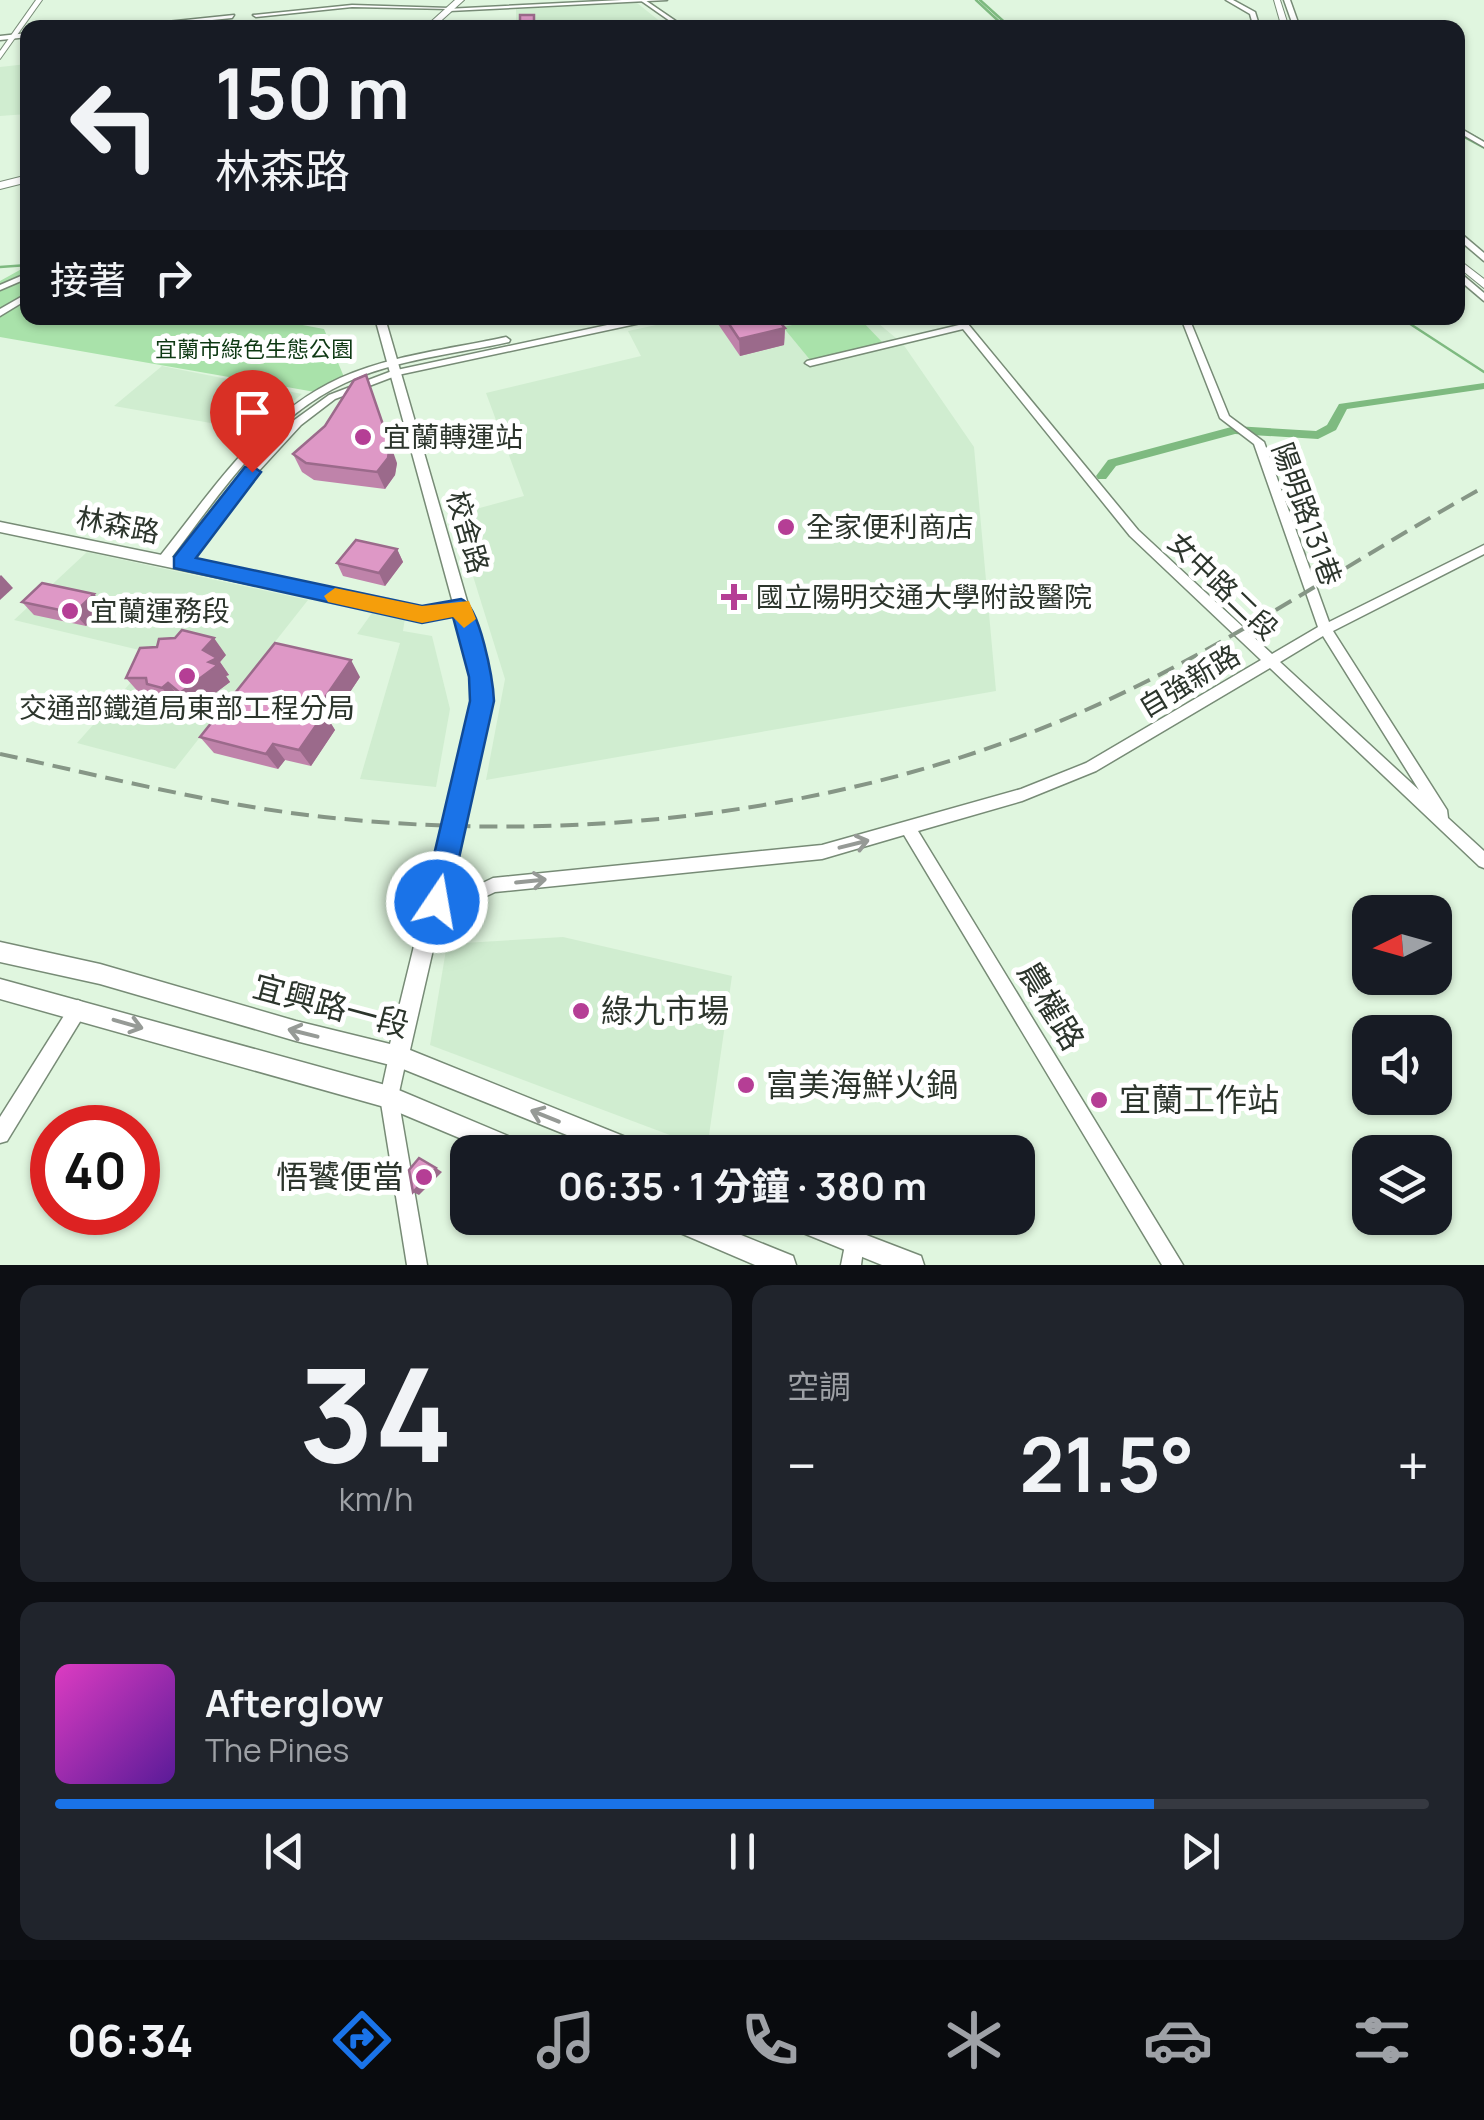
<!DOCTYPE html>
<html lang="zh-TW">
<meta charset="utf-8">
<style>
body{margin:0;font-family:Manrope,"Noto Sans TC",sans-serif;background:#20242c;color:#f1f3f6;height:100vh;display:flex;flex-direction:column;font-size:38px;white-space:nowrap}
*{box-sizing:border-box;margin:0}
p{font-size:32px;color:#9ea1a6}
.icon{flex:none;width:55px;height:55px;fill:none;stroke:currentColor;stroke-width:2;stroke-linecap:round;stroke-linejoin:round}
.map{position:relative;height:1265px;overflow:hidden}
.sheet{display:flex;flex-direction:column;gap:20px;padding:20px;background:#0d0f14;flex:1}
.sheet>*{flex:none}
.top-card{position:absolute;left:20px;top:20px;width:1445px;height:305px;border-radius:20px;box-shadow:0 2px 8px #0004;background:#171b24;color:#f1f3f6;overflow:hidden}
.needle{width:65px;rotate:265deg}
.fabs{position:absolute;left:1352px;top:895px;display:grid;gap:20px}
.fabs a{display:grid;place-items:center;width:100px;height:100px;border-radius:20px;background:#171b24;box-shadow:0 2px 8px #0004;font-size:50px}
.speed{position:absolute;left:30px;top:1105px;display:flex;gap:20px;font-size:50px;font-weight:700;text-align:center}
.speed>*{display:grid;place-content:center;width:130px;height:130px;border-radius:50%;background:#171b24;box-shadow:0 2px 8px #0004;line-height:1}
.speed .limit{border:15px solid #d22;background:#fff;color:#111}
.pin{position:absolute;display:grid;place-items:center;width:85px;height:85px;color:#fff;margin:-102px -42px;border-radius:50% 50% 50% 0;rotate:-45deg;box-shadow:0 0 10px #0007}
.pin .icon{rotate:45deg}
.me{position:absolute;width:110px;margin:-55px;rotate:12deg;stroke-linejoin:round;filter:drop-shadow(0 0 8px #0008)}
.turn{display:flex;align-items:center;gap:35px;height:210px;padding:0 30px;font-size:45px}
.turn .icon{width:130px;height:130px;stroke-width:2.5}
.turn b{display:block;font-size:70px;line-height:85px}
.then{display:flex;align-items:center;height:95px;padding:0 30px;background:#0003;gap:20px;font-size:38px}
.big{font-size:75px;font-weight:700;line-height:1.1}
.sheet .tile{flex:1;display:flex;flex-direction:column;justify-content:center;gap:15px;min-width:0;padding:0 35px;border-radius:20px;background:#20242c}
.sheet .dial{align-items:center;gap:0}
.dial b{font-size:130px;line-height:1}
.song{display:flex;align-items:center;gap:30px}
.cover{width:120px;height:120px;border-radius:15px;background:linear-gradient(135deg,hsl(310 70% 55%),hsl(270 70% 35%))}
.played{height:10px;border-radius:5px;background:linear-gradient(90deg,#1a73e8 80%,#363941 80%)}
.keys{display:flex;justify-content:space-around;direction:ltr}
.heat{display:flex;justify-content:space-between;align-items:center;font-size:55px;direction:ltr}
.sheet .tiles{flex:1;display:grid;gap:20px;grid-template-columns:1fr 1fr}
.tile:last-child{grid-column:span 2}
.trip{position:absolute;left:450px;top:1135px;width:585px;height:100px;border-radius:20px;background:#171b24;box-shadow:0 2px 8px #0004;font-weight:700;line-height:100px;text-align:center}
.menu{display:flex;height:160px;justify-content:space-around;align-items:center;background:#090b0e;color:#9ea1a6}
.menu .icon{width:70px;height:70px}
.menu .active{color:#1a73e8}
.menu b{font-size:45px;color:#f1f3f6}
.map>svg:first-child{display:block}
.built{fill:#d0edd0}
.green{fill:#a9e2aa}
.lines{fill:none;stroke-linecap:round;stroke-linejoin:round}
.stream{stroke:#7eba80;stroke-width:2.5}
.canal{fill:#7eba80;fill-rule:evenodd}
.minor-casing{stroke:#778b76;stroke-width:3}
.tertiary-casing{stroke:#778b76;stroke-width:3}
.secondary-casing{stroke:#778b76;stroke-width:2}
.primary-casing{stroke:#778b76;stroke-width:2}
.minor{fill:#fff;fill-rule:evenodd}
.tertiary{fill:#fff;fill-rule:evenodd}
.secondary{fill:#fff;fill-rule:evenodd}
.primary{fill:#fff;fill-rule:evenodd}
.rail{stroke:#869686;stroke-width:4;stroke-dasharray:18 9;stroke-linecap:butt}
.wall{fill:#bf83aa}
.shaded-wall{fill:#9b6a8b}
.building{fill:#de98c6;stroke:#9b6a8b;stroke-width:2.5}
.oneway{stroke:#969a96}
.route{fill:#1a73e8;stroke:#114b97;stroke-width:2.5}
.slow{fill:#f59e0b}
.poi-dot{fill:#b53e95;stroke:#fff;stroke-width:4}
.labels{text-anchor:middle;stroke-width:10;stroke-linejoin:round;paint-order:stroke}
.far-park-label{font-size:22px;fill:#0e3913;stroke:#fff}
.poi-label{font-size:28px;fill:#2c352c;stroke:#fff;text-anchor:start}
.street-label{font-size:28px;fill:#2c352c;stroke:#fff}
.near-street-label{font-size:32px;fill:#2c352c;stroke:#fff}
.near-poi-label{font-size:32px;fill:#2c352c;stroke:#fff;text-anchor:start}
</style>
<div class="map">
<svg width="1484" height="1265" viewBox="0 0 1484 1265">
<rect width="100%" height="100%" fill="#e0f6df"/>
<!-- built -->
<g class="built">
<polygon points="637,3 667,27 516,28 516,9"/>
<polygon points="27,64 27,114 0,116 0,67"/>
<polygon points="689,318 780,318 784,322 806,318 872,318 903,344 974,447 996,691 486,780 505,679 454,515 524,496 486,393 641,356 628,331"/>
<polygon points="162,366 302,394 256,431 114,406"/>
<polygon points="87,552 308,600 175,769 77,743 156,654 14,620"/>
<polygon points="372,613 405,618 403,631 432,636 450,709 436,787 360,779 400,643 357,634"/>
<polygon points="563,937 732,976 707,1149 430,1045 447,944"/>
</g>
<!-- green -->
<g class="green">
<polygon points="27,266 28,318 265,318 324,329 344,377 315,392 0,337 0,281"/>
<polygon points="825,318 859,318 884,344 811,361 783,327"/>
</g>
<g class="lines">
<!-- stream -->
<g class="stream">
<polyline points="976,0 1006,28"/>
<polyline points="980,0 1011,28"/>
<polyline points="1458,127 1484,142"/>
<polyline points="0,267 28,265"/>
<polyline points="1401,318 1484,372"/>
</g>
<!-- canal -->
<g class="canal">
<polygon points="1458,130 1484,144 1484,149 1458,135"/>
<polygon points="1484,383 1484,389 1347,409 1336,430 1318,439 1235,434 1116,466 1106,479 1098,479 1096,476 1108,460 1235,426 1316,431 1327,425 1339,404"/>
</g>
<defs>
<g id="minor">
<polygon points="640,0 645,0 686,28 680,28"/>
<polygon points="352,5 449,8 451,9 352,7 256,17 253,15"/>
<polygon points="234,15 232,18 132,28 109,28"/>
<polygon points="28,33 28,37 0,40 0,36"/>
<polygon points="28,273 28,278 0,290 0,285"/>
<polygon points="28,293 28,299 0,316 0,309"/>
<polygon points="640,318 654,318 650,321 398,375 335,399 301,425 256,474 186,565 178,565 176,562 248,470 293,421 329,395 392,371"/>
<path d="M 954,318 L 962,318 L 968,324 L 1138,530 L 1272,654 L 1318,627 L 1254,444 L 1220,418 L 1181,318 L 1189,318 L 1229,416 L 1264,442 L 1329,622 L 1484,545 L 1484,554 L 1333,631 L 1447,810 L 1448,818 L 1484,851 L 1484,868 L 1479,866 L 1270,668 L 1096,771 L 1022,801 L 918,831 L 1183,1265 L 1162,1265 L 904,835 L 822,859 L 495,892 C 475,902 453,911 431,907 L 429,902 L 431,897 L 470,889 L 493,878 L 822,845 L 1021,789 L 1086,763 L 1261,660 L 1130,536 L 963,329 L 810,366 L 805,363 L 807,361 L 959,325 ZM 1323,636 L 1419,790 L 1280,662 Z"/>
<path d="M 506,337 L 510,340 L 509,342 C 455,354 396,359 345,383 C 267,419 219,496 168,562 L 160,562 L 158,559 L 160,556 C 212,491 262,413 340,378 C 392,355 451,349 506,337 Z"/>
<polygon points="78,1000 84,1003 87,1009 84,1015 7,1141 0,1143 0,1117 72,1003"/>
<polygon points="398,1047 404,1050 407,1056 398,1097 427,1265 407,1265 380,1097 389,1056 392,1050"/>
<polygon points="854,1232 861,1235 864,1242 861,1265 841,1265 847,1235"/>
</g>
<g id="tertiary">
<polygon points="622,0 667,0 449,11 446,9"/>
<polygon points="1226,0 1233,0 1255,12 1260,28 1254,28 1250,14"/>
<polygon points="1284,0 1290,0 1300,28 1294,28"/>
<polygon points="1458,127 1484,142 1484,147 1458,132"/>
<polygon points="1458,231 1484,253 1484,261 1458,239"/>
<polygon points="1458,271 1484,293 1484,301 1458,279"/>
<polygon points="375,318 385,318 489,677 490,701 410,1050 643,1144 646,1152 609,1152 398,1067 296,1041 100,984 0,962 0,942 100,964 296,1021 390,1044 474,701 473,677 456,613 422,620 0,532 0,522 422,608 453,603"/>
<polygon points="0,979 389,1086 527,1144 530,1152 493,1152 388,1108 0,999"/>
<polygon points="660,1218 699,1218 793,1256 796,1265 755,1265 664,1226"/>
<polygon points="782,1218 822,1218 921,1256 924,1265 882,1265 786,1226"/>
</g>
<g id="secondary">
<polygon points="36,0 42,0 0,59 0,51"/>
<polygon points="1274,0 1280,0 1289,28 1282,28"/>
<polygon points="1458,259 1484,279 1484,288 1458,267"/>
</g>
<g id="primary">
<polygon points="455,0 464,0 433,28 424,28"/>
<polygon points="28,175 28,182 0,189 0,182"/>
</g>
</defs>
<!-- minor casing -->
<use href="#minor" class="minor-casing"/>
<!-- tertiary casing -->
<use href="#tertiary" class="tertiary-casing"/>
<!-- secondary casing -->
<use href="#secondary" class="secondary-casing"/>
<!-- primary casing -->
<use href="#primary" class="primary-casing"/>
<!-- minor -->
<use href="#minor" class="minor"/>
<!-- tertiary -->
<use href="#tertiary" class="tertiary"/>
<!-- secondary -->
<use href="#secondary" class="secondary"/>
<!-- primary -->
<use href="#primary" class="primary"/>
<!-- rail -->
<path class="rail" d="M 0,754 C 107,777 215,805 324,817 C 574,844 840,815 1072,716 C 1216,655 1347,563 1484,487"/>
</g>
<!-- wall -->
<g class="wall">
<polygon points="714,318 776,318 785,328 784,345 740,356"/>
<polygon points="293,454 397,463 395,475 385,489 314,480 302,472"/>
<polygon points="397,549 403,562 385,586 343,576 337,563"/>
<polygon points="94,594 105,606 86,626 34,615 22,602"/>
<polygon points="226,655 220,662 229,675 226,676 230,682 194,709 182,700 176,704 161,700 157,695 141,695 126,678"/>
<polygon points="360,677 330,722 335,730 311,766 285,760 278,769 214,753 200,737"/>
</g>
<!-- shaded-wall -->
<g class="shaded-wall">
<polygon points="785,328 784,345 740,356 739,339"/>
<polygon points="366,375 397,463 395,475 385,489 377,472"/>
<polygon points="397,549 403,562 385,586 379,573"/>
<polygon points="1,575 13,588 0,600 0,576"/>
<polygon points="94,594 105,606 86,626 74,613"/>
<polygon points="214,638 226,655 220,662 229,675 226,676 230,682 194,709 180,693 203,650"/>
<polygon points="351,660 360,677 330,722 335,730 311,766 299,750 315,712"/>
<polygon points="168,683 182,700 176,704 162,688"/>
<polygon points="273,744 285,760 278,769 266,754"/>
<polygon points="436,1168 442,1172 419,1195 413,1192"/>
</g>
<!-- building -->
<g class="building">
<rect x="520" y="15" width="14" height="13"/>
<polygon points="725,318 776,318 785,328 739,339"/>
<polygon points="366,375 390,445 388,458 377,472 306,463 293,454 325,426 354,380"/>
<polygon points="356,540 397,549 379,573 337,563"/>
<polygon points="42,583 94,594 74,613 22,602"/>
<polygon points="182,630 214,638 203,650 217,658 209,662 218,665 180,693 168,683 162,688 147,684 146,678 126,678 140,648 157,647 159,639 175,638"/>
<polygon points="275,643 351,660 315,712 324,714 299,750 273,744 266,754 200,737"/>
<polygon points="419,1158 436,1168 413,1192 409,1170"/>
</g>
<!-- one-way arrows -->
<defs><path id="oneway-shaft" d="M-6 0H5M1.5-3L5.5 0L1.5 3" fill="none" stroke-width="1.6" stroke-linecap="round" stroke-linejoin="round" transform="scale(2.5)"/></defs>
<g class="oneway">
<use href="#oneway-shaft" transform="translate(854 844) rotate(-14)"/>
<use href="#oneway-shaft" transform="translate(531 881) rotate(-6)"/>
<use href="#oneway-shaft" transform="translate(128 1024) rotate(16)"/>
<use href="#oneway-shaft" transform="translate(303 1033) rotate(-166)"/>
<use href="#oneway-shaft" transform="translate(545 1116) rotate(-158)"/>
</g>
<!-- route -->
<path class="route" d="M 252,466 L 261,472 L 196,558 L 422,606 L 461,599 C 480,605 493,680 494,701 L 447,912 L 437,916 L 427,912 L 423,902 L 470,701 L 469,677 L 453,617 L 422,623 L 174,568 L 174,557 L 245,467 Z"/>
<!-- slow -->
<polygon class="slow" points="335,588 422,606 469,601 476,619 464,628 453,617 422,623 328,602 324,596"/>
<!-- markers -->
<g class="poi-dot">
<circle cx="363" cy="437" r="10"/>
<circle cx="786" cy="527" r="10"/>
<path d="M729 582h10v10h10v10h-10v10h-10v-10h-10v-10h10z"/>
<circle cx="70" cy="611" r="10"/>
<circle cx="187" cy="676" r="10"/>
<circle cx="581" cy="1011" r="10"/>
<circle cx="746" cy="1085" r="10"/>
<circle cx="1099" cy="1100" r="10"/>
<circle cx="424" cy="1177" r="10"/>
</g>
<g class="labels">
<!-- far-park labels -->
<g class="far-park-label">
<text x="254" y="357">宜蘭市綠色生態公園</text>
</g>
<!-- poi labels -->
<g class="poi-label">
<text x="383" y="447">宜蘭轉運站</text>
<text x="806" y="537">全家便利商店</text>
<text x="756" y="607">國立陽明交通大學附設醫院</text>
<text x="90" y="621">宜蘭運務段</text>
<text x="187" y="718" text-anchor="middle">交通部鐵道局東部工程分局</text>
</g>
<!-- street labels -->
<g class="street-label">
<text transform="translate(1307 514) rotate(70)" y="10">陽明路131巷</text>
<text transform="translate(118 525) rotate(11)" y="10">林森路</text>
<text transform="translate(468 532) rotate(74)" y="10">校舍路</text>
<text transform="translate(1223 586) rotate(44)" y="10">女中路二段</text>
<text transform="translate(1189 681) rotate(-31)" y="10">自強新路</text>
</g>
<!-- near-street labels -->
<g class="near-street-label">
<text transform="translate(331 1006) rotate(15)" y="11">宜興路一段</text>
<text transform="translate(1051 1006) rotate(59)" y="11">農權路</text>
</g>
<!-- near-poi labels -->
<g class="near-poi-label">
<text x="601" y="1022">綠九市場</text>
<text x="766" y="1096">富美海鮮火鍋</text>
<text x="1119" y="1111">宜蘭工作站</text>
<text x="404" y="1188" text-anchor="end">悟饕便當</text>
</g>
</g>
</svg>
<div class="fabs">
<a><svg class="needle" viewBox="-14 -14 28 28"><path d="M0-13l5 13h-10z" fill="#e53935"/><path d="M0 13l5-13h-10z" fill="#9ea1a6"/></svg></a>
<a><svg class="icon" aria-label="sound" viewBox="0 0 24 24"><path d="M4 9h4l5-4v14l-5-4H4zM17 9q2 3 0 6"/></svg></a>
<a><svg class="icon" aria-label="layers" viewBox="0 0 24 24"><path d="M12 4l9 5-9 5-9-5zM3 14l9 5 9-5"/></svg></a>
</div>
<div class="speed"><div class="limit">40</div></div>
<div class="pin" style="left:252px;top:472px;background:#d93025"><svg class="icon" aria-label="arrive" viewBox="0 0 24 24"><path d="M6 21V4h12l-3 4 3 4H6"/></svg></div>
<svg class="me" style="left:437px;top:902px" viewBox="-20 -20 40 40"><circle r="17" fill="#1a73e8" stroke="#fff" stroke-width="3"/><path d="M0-11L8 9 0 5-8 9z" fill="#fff"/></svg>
<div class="trip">06:35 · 1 分鐘 · 380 m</div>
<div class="top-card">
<div class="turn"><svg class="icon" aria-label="left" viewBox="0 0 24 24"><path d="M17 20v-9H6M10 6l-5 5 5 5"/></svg><div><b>150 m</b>林森路</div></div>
<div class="then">接著<svg class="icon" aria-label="right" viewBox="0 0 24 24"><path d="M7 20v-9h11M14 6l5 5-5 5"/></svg></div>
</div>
</div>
<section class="sheet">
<div class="tiles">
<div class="tile dial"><b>34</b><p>km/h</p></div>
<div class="tile"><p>空調</p>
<div class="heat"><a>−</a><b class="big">21.5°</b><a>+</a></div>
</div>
<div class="tile">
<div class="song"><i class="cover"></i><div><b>Afterglow</b><p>The Pines</p></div></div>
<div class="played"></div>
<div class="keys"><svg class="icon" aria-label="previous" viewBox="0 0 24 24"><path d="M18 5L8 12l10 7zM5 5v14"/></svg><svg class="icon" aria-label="pause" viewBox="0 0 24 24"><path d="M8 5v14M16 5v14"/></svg><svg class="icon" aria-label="next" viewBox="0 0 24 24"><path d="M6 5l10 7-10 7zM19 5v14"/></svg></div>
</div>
</div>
</section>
<nav class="menu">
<b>06:34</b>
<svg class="icon active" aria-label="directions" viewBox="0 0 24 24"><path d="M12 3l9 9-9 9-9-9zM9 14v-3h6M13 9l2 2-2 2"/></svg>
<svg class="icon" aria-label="music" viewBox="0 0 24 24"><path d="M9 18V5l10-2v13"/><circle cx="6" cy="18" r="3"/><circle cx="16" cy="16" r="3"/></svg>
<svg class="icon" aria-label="phone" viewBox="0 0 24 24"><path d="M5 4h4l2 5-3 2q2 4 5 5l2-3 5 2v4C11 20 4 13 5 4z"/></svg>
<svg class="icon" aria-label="climate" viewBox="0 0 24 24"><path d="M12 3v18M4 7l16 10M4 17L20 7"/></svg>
<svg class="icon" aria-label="car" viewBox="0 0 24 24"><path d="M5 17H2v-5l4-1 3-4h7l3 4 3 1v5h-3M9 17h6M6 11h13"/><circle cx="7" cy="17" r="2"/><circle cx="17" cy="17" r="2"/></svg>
<svg class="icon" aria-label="filters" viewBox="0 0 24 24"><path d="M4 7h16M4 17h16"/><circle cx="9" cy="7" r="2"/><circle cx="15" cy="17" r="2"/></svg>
</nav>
